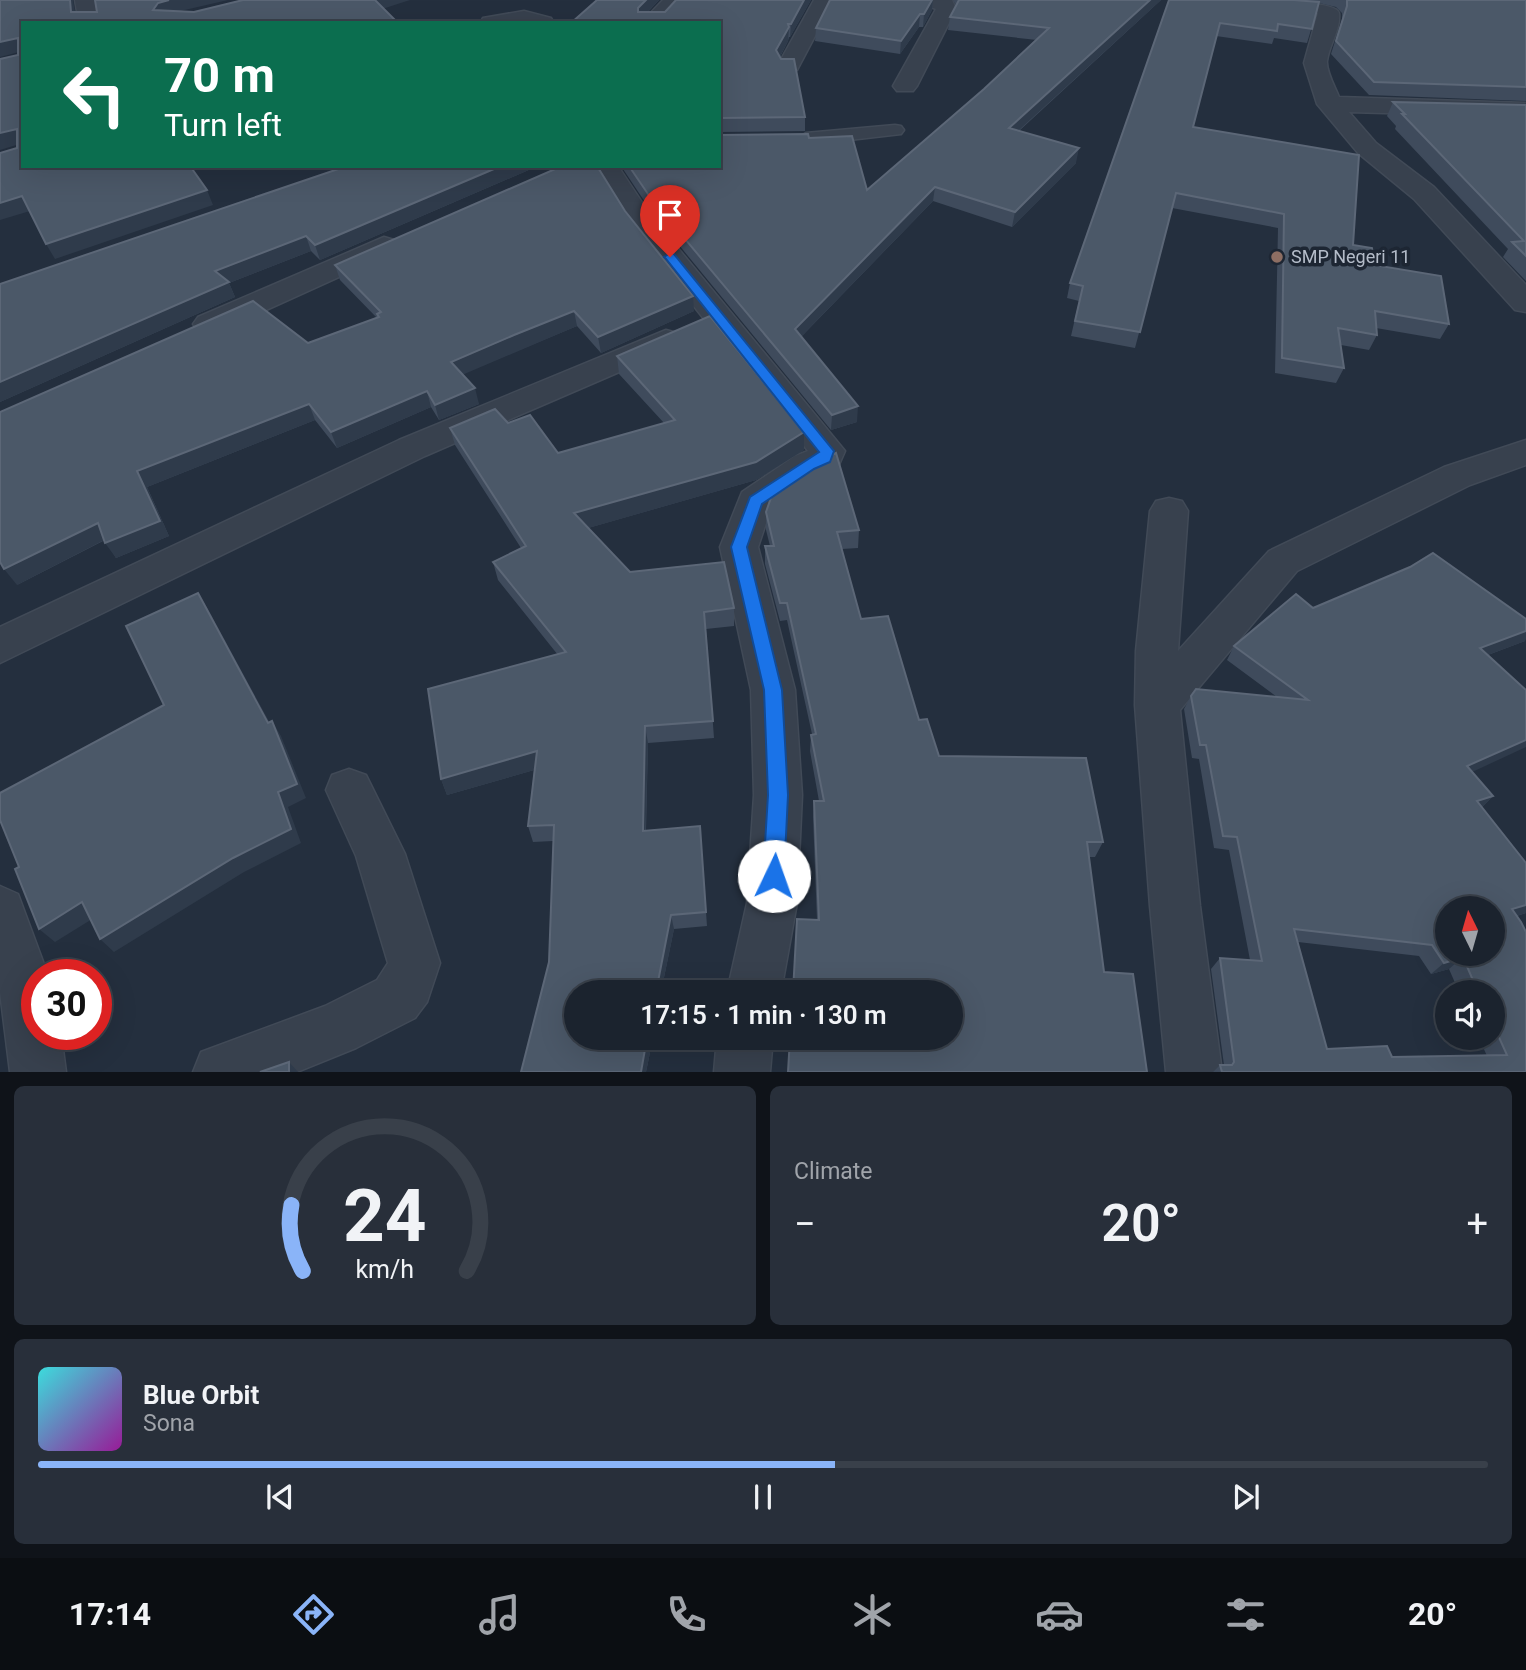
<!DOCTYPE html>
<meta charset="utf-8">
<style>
body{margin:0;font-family:Roboto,sans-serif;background:#282f3a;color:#f1f3f6;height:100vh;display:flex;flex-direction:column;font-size:26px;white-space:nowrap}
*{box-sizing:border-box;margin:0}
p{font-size:23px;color:#a0a4aa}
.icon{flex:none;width:38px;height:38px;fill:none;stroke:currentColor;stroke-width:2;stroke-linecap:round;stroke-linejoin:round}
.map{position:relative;height:1072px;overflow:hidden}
.details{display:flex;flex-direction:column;gap:14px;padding:14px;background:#0f1319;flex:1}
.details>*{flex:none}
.guide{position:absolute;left:21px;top:21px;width:700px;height:147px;border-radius:0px;box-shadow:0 7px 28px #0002,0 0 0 2px #39404a;background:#0b6e4f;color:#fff;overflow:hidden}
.needle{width:46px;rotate:355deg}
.buttons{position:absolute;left:1435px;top:896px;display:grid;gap:14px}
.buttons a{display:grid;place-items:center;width:70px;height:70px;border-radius:50%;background:#1b232e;box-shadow:0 7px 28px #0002,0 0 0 2px #39404a;font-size:35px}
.speed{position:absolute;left:21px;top:959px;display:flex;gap:14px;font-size:35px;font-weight:700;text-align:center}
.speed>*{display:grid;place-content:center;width:91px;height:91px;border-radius:50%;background:#1b232e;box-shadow:0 7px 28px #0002,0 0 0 2px #39404a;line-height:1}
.speed .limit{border:10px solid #d22;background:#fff;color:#111}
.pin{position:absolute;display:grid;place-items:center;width:60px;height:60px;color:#fff;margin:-72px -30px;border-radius:50% 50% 50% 0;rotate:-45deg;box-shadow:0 0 7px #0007}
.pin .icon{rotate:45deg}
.me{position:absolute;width:77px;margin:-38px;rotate:3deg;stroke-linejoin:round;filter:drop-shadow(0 0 5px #0008)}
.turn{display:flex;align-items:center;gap:24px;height:147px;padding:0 28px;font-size:32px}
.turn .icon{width:91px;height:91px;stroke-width:2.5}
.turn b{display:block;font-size:49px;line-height:60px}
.big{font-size:52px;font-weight:600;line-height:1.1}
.details .tile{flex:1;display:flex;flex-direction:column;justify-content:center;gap:10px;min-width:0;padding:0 24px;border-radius:10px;background:#282f3a}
.details .dial{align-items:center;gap:0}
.dial svg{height:182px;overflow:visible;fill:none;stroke:#39404a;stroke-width:7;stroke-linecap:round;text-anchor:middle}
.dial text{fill:#f1f3f6;stroke:none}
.song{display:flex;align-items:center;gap:21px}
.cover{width:84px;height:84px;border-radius:10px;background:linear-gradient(135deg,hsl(180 70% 55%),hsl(300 70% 35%))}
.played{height:7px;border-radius:4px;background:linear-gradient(90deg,#8ab4f8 55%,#39404a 55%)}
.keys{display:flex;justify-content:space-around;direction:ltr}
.heat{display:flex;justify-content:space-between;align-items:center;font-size:38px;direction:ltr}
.details .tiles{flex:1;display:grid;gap:14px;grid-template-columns:1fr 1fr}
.tile:last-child{grid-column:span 2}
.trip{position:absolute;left:564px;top:980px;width:399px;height:70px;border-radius:35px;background:#1b232e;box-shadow:0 7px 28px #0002,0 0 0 2px #39404a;font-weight:600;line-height:70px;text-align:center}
.tabs{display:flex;height:112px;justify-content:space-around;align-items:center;background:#0b0e12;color:#a0a4aa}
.tabs .icon{width:49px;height:49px}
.tabs .active{color:#8ab4f8}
.tabs b{font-size:32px;color:#f1f3f6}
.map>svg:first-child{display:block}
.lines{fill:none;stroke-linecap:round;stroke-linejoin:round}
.service-casing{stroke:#414a57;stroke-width:3}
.minor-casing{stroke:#414a57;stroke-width:3}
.service{fill:#38414e;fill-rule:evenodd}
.minor{fill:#38414e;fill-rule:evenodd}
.wall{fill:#3f4b5c;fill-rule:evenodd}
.shaded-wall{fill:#2f3b4b}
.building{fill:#4b5868;stroke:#5c6777;stroke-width:2;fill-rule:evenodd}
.route{fill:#1a73e8;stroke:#114b97;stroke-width:2}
.education-dot{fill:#8d6e63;stroke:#1d2633;stroke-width:2.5}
.labels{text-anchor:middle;stroke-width:7;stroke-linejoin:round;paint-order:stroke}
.far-poi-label{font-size:18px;fill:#b4bcc9;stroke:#1d2633;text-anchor:start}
</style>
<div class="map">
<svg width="1526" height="1072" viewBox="0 0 1526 1072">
<rect width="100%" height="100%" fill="#242f3e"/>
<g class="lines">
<defs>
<polygon id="service" points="895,125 901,126 904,130 901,134 806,145 797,139 806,133"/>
<g id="minor">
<polygon points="75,0 95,0 101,23 79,23"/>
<polygon points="663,0 685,0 664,23 641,23"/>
<polygon points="814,0 834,0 797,70 781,70 778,65"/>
<polygon points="919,0 952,0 956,9 917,86 913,91 897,91 893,86 936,9 922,4"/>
<path d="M 1235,0 C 1252,0 1337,0 1339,13 C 1341,29 1329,45 1327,61 C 1326,71 1335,87 1339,97 L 1526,103 L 1526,117 L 1349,112 L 1376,143 L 1434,187 L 1526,285 L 1526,312 L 1515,310 L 1414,199 L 1358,153 L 1317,104 L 1304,63 L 1318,13 L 1245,6 L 1238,4 Z"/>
<polygon points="524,11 551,18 554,23 480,23 483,18"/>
<polygon points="592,166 618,166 649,213 845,451 838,467 821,474 771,508 758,547 795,690 802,795 797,903 781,992 727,992 747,903 754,795 751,690 720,547 742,492 795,456 808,451 629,224"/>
<polygon points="384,237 394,240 398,246 394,252 220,331 209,333 198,331 193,324 198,317"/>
<polygon points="666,330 677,333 682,340 677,347 425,456 0,663 0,627 399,440"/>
<polygon points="1526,440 1526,465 1470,485 1297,571 1180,710 1200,906 1222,1072 1166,1072 1150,906 1135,705 1136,651 1150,511 1156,501 1169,498 1182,501 1188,511 1178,651 1269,551 1444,467"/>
<polygon points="349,769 366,775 405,854 440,963 427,1002 415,1018 356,1048 297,1072 193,1072 201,1052 325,1006 377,980 388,963 356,856 326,790 332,775"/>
<polygon points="0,886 18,894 48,975 37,975 37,1034 61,1034 66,1072 10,1072 0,992"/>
<polygon points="717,1038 773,1038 770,1072 714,1072"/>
</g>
</defs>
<!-- service casing -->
<use href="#service" class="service-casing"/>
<!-- minor casing -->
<use href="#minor" class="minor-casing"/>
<!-- service -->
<use href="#service" class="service"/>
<!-- minor -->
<use href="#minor" class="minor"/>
</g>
<!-- wall -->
<g class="wall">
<polygon points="597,0 659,0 648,12 665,12 676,0 811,0 790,37 789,37 788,41 780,57 805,117 805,131 719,132 719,23 571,23"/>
<polygon points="830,0 933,0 932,10 923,27 919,27 900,54 815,41 816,28"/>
<polygon points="953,0 1161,0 1019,131 1076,163 1012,227 933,201 801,337 857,422 831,430 651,211 621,166 719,166 809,138 867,190 984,89 1037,40 948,30 950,17 956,5"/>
<polygon points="1169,0 1317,2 1297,0 1526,0 1526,101 1369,95 1331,54 1342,19 1342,13 1336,7 1319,3 1307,43 1274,38 1272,44 1216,36 1193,127 1353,245 1374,265 1449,324 1440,339 1376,328 1377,335 1369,350 1341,345 1344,368 1336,383 1275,373 1278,228 1172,208 1135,348 1071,336 1079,301 1067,298 1070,283"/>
<polygon points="1393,102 1526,105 1526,281 1503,257 1508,249 1395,129 1396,126 1387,116"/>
<polygon points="347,166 538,166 320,260 311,251 229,283 235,297 0,402 0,284"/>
<polygon points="625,211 694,311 601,353 577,326 517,351 462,374 479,404 439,420 431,407 337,448 315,420 147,487 169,536 116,558 105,540 17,585 308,343 377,318 340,280 335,265"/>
<polygon points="617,356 804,450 756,480 588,528 630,572 734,608 734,626 706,629 714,738 648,743 646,831 700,826 707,926 674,929 661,992 576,992 576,1038 653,1038 646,1072 521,1072 549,962 553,841 533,842 528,826 534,770 447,795 441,779 558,655 498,580 493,562 521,548 455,445 450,428 508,423 558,453 664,423 619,374"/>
<polygon points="766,512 859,530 858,548 842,549 861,619 919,720 939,756 1103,842 1095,857 1089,857 1104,972 1147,1072 817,920 813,817 814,801 819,801 810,751 811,735 812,734 787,620 780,621 765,564 765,546 770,546 766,530"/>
<path d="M 1313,608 L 1525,641 L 1488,655 L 1472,772 L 1493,796 L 1482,807 L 1526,913 L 1517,916 L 1526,1072 L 1213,1072 L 1220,1065 L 1224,1065 L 1211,969 L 1220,958 L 1250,960 L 1229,850 L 1214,848 L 1199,759 L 1192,758 L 1184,709 L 1191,696 L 1277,697 L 1227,660 L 1234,646 ZM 1298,942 L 1419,956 L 1431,974 L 1449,969 L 1459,992 L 1493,992 L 1493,1038 L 1479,1038 L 1487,1056 L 1392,1057 L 1327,1049 Z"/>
</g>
<!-- shaded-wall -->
<g class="shaded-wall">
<polygon points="70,0 73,0 77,23 71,12"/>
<polygon points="169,0 228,0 163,15 153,10 158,3"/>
<polygon points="373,0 410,0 376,11"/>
<polygon points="646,0 659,0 639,21 638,8"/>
<polygon points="804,0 811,0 790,37 791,24"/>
<polygon points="932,0 933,0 932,10 923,27 924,14"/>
<polygon points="1150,0 1161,0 1006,142 1009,128"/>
<polygon points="920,14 919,27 900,54 901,41"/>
<polygon points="789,27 788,41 776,64 776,50"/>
<polygon points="18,38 23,51 0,57 0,42"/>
<polygon points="17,129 23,143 0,150 0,133"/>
<polygon points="1079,148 1076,163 1012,227 1015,212"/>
<polygon points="501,166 538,166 320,260 315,245"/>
<polygon points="935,187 933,201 794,344 795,329"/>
<polygon points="207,190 213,205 55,259 46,244"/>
<polygon points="22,196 30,211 0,220 0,203"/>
<polygon points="306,236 311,251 229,283 235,297 0,402 0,382 215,271"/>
<polygon points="693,296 694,311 601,353 598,337"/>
<polygon points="574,311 577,326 455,378 451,362"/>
<polygon points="475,388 479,404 439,420 435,405"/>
<polygon points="427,391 431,407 337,448 331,432"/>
<polygon points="309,404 315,420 147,487 169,536 116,558 105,543 137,471"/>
<polygon points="858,406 857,422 831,430 832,415"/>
<polygon points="804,432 804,450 756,480 578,531 574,513"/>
<polygon points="98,523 108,538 17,585 4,569"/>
<polygon points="198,593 208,609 278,738 268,723"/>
<polygon points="1526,631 1526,639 1525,641 1469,662 1480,648"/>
<polygon points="272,721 281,736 306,798 288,807 301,843 244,872 114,952 100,939 278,792"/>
<polygon points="645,726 648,743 645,847 643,831"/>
<polygon points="1526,740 1526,747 1455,780 1467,766"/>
<polygon points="537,751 541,768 447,795 441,779"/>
<polygon points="1493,796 1480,809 1477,801"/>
<polygon points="82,902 97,916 55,942 39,929"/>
<polygon points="1526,905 1526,913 1498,921 1512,909"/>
<polygon points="671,915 674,929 661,992 656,992"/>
<polygon points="1463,957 1449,969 1431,974 1444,963"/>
<polygon points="647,1038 653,1038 646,1072 641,1072"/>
<polygon points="289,1062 298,1072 289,1072"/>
</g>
<!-- building -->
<g class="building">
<polygon points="0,0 70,0 71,12 97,12 95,0 169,0 158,3 153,10 194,12 243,0 375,0 398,23 23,23 23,166 190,166 207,190 46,244 22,196 0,203 0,153 17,148 17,129 0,133 0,59 18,55 18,38 0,42"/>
<polygon points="597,0 646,0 638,8 638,12 665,12 676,0 804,0 791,24 788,24 789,27 776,50 781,59 794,59 805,117 719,118 719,23 571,23"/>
<polygon points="830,0 932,0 924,14 920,14 901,41 816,28"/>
<polygon points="959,0 1150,0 1009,128 1079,148 1015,212 935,187 795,329 858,406 832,415 650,197 629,166 719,166 719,135 808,134 809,138 852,136 867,190 984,89 1049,28 950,17"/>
<polygon points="1169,0 1294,0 1319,2 1312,29 1278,24 1277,31 1220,23 1193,127 1359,155 1353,245 1372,248 1374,265 1441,276 1449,324 1375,311 1377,335 1338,328 1344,368 1282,358 1284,214 1176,193 1140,332 1075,321 1083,286 1070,283"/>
<polygon points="1347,0 1526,0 1526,87 1374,82 1336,41 1347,6"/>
<polygon points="1393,102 1526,105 1526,256 1512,242 1524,241 1402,114 1405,114"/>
<polygon points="347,166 501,166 315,245 306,236 215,271 229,282 0,382 0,284"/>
<polygon points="562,166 597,166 625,211 693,296 598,337 574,311 514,335 451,362 475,388 435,405 427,391 331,432 309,404 137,471 160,521 105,543 98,523 4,569 0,562 0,412 253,301 308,343 379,317 377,314 381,312 335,265"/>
<polygon points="710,316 804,432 756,462 574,513 630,572 724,562 734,608 704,612 713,721 645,726 643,831 700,826 706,912 671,915 656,992 576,992 576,1038 647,1038 641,1072 521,1072 549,962 554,825 528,826 537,751 441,779 428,689 566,652 493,562 526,546 450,428 495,409 508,423 530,415 558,453 675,420 617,356"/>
<polygon points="836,453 859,530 837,532 861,619 888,616 919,720 927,719 939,756 1086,758 1103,842 1087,842 1104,972 1133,974 1147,1072 788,1072 790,1038 950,1038 950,992 793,992 797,919 819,920 814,801 824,801 811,735 816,734 787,603 780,603 765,546 774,546 766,512 773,492 823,459"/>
<path d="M 1433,553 L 1526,619 L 1526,631 L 1480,648 L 1526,690 L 1526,740 L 1467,766 L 1493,796 L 1477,801 L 1526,863 L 1526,905 L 1512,909 L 1521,922 L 1526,932 L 1526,1072 L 1222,1072 L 1220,1065 L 1232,1065 L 1234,1062 L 1220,958 L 1262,961 L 1237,837 L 1223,836 L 1206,745 L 1200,745 L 1191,696 L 1196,689 L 1308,700 L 1234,646 L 1296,594 L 1313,608 L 1410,567 ZM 1447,908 L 1493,908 L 1493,954 L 1447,954 ZM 1294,929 L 1432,945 L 1444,963 L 1463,957 L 1478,992 L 1493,992 L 1493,1024 L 1507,1055 L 1392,1057 L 1387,1046 L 1327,1049 Z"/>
<polygon points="198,593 268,723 272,721 297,784 278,792 291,829 233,858 100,939 82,902 39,929 15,869 19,867 0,820 0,793 164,705 126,626"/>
<polygon points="289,1062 289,1072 260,1072"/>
</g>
<!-- route -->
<polygon class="route" points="670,253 674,254 834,451 830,462 814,469 762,504 747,547 782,690 788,795 784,876 781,883 774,886 766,883 763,876 768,795 764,690 731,547 750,497 819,452 666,259 664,257"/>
<!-- markers -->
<circle class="education-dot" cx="1277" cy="257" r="7"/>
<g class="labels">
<!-- far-poi labels -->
<g class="far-poi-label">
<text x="1291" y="263">SMP Negeri 11</text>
</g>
</g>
</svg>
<div class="buttons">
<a><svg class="needle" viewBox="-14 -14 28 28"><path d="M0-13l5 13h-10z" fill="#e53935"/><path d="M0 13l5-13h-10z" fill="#a0a4aa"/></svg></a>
<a><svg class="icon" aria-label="sound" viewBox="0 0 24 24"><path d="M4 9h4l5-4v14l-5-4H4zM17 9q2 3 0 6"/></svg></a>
</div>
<div class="speed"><div class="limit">30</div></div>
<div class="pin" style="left:670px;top:257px;background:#d93025"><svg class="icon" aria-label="arrive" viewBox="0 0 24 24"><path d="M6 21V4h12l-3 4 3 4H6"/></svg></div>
<svg class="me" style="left:774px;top:876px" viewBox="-20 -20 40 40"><circle r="19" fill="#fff"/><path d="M0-13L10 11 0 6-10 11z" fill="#1a73e8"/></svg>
<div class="trip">17:15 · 1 min · 130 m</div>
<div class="guide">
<div class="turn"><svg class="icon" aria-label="left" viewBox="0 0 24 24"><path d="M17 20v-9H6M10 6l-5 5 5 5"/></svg><div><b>70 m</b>Turn left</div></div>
</div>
</div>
<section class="details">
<div class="tiles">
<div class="tile dial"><svg viewBox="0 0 100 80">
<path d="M14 69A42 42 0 1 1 86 69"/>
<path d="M14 69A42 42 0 0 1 9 40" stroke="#8ab4f8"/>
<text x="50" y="56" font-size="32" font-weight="700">24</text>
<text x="50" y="72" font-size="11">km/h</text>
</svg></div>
<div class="tile"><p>Climate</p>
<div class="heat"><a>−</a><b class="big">20°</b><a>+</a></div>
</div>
<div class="tile">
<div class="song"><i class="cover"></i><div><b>Blue Orbit</b><p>Sona</p></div></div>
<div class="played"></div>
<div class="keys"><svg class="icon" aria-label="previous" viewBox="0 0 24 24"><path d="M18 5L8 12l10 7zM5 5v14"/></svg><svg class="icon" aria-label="pause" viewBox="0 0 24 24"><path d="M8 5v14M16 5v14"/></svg><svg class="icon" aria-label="next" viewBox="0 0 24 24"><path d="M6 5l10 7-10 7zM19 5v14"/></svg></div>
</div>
</div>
</section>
<nav class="tabs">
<b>17:14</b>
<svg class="icon active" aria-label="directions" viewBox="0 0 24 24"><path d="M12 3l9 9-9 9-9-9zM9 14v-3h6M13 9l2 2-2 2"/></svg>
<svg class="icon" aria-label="music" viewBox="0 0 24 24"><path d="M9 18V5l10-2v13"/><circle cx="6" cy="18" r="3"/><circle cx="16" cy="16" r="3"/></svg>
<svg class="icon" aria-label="phone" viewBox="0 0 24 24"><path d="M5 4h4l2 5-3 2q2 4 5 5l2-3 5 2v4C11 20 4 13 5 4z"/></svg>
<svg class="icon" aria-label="climate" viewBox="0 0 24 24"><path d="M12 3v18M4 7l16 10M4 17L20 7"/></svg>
<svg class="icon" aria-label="car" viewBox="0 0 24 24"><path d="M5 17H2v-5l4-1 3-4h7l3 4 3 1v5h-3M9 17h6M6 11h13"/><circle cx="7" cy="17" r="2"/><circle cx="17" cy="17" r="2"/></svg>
<svg class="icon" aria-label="filters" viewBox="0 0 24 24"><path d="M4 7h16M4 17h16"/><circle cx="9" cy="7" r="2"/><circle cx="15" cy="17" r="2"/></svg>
<b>20°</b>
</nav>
